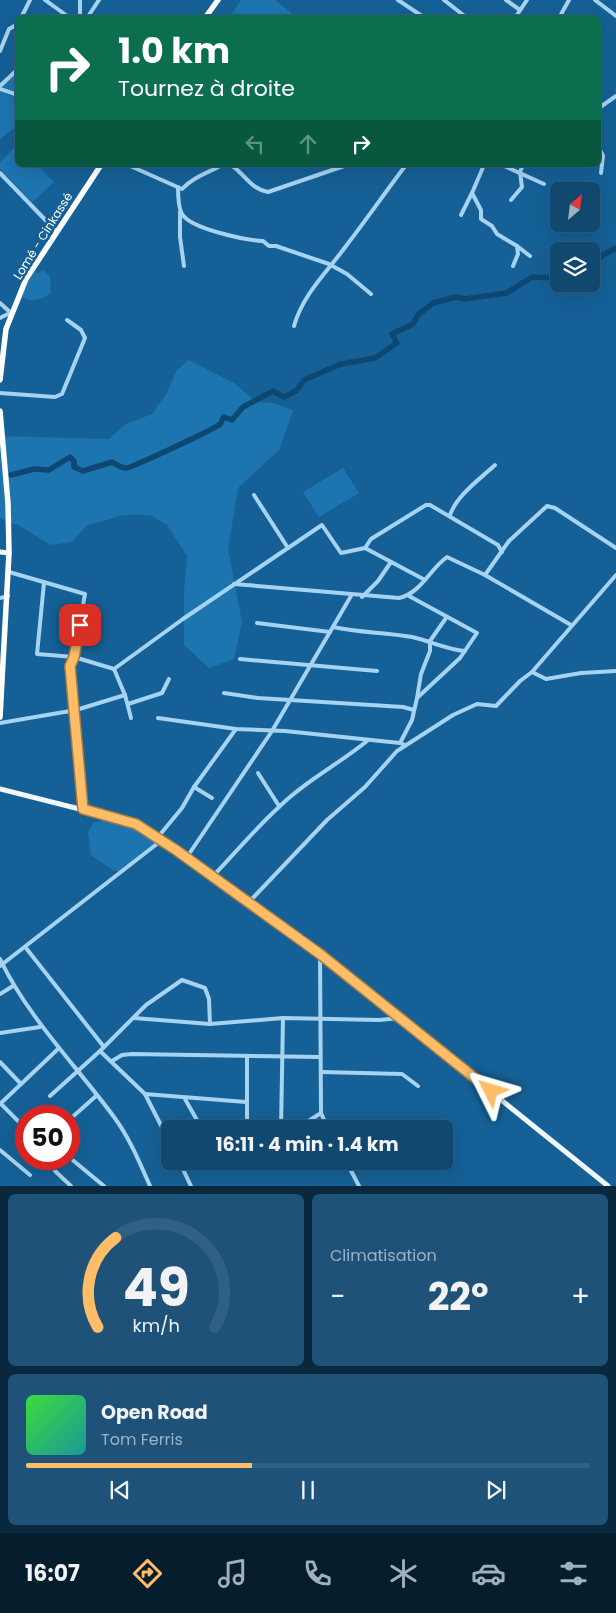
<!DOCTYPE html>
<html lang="fr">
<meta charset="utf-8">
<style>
body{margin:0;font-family:Poppins,sans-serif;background:#1e5278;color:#f1f3f6;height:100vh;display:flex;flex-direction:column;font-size:19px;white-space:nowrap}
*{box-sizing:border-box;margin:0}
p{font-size:16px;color:#9cb2c3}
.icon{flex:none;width:28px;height:28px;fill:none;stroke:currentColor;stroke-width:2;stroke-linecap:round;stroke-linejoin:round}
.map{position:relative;height:1186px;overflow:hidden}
.drawer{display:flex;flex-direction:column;gap:8px;padding:8px;background:#09283e;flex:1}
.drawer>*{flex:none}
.guide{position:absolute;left:15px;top:15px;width:586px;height:152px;border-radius:8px;box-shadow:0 5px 20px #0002,0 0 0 1px #306083;background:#0b6e4f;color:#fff;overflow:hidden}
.needle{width:32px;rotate:28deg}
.buttons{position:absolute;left:550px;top:182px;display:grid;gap:10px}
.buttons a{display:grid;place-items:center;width:50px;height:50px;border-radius:8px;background:#104870;box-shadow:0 5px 20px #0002,0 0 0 1px #306083;font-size:25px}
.speed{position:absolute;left:15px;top:1105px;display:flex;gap:10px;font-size:25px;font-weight:700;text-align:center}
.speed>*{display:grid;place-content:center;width:65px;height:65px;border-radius:50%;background:#104870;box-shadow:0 5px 20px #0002,0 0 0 1px #306083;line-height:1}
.speed .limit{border:8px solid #d22;background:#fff;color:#111}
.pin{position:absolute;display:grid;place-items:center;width:42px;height:42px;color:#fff;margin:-21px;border-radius:10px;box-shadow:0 2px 8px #0006}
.me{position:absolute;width:55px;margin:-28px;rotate:310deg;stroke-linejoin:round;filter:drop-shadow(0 0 4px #0008)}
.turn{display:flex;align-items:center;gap:18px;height:105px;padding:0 20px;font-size:22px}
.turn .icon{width:65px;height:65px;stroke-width:2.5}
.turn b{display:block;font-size:35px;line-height:42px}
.lanes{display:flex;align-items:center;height:48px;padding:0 20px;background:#0003;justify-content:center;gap:25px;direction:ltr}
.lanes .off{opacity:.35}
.big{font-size:38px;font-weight:700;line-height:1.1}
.drawer .tile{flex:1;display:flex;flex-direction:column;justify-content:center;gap:8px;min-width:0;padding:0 18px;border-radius:8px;background:#1e5278}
.drawer .dial{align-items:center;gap:0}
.dial svg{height:130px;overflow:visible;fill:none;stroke:#306083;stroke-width:7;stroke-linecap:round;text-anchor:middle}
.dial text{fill:#f1f3f6;stroke:none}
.song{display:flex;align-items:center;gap:15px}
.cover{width:60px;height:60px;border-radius:8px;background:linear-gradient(135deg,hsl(120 70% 55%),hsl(180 70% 35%))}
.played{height:5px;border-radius:2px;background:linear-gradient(90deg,#ffbd67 40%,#306083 40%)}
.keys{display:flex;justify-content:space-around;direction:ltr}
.heat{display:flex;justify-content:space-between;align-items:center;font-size:28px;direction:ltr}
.drawer .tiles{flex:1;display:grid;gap:8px;grid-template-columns:1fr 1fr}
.tile:last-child{grid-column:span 2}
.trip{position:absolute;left:161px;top:1120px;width:292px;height:50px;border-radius:8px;background:#104870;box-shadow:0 5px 20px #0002,0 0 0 1px #306083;font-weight:700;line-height:50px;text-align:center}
.tabs{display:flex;height:80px;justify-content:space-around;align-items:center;background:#061d2d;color:#9cb2c3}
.tabs .icon{width:35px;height:35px}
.tabs .active{color:#ffbd67}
.tabs b{font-size:22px;color:#f1f3f6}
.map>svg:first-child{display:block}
.green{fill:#1d75b0}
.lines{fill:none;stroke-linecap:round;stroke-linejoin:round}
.river{stroke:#0d4873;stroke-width:5.5}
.minor{stroke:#a7d3f2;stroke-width:4}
.major{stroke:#f1f9ff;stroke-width:5}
.highway{stroke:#fff;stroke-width:5.5}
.route-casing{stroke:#a67b43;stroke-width:12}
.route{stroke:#ffbd67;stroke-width:9}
.labels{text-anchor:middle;stroke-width:5;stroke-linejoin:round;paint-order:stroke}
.street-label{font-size:12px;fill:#fff;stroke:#156096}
</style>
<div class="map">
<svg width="616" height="1186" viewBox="0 0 616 1186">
<rect width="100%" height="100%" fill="#156096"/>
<!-- green -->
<g class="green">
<polygon points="241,0 275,0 297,17 230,17"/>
<polygon points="17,72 17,93 2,87"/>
<polygon points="0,91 18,99 15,113 16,127 0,139"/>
<polygon points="17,145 18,165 37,165 54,182 32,202 0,169 0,162"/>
<path d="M 33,270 L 38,273 L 43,270 L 50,276 L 51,293 C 42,299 31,303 22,297 Z"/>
<polygon points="189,360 234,383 256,402 274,403 293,411 279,450 238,488 228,549 242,622 234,659 209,668 184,645 184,592 187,556 167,525 150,515 123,515 86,526 72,542 51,545 20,526 0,518 0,436 109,439 126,424 152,414 165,396 177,370"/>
<polygon points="343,468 359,493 319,517 303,492"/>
<path d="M 105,820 C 124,822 144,827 158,841 L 121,871 L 114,871 L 91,855 L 88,832 L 93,823 Z"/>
</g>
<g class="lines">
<!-- river -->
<g class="river">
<polyline points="591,258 600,257 616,248"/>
<path d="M 11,475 L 34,469 L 49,470 L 70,457 L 74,461 L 74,467 L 83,471 L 112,462 C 116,464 121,468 126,468 C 131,468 217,428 220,424 C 222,422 222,419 224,417 L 232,420 L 243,407 L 273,391 L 284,397 L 296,391 L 304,380 L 341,364 L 375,358 L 397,343 L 392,334 L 413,324 L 418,315 L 433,303 L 456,297 L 464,299 L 507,293 L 532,277 L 559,278"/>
</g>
<!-- minor -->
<g class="minor">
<polyline points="45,0 70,18"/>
<polyline points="80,0 80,18"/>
<polyline points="398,0 425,18"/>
<polyline points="444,0 467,18"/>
<polyline points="506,0 520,10"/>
<polyline points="595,0 616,16"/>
<polyline points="21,18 30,0"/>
<polyline points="87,18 99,0"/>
<polyline points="515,18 527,0"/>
<polyline points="559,18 569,0"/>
<polyline points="0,51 9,29 18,24"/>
<polyline points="0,86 18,69"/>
<polyline points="0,89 18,95"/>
<polyline points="599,108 616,96"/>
<polyline points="599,148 603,156 601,173"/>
<path d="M 128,165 L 182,189 C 193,177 208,173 222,165"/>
<path d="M 231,165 C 245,174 250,189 268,192 L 347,165"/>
<polyline points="484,165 472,193 481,210 481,219 492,226 497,234 517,246 518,254 513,266"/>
<polyline points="502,165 544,184"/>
<polyline points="0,173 56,231"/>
<path d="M 178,187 C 178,194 178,207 182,214 C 191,229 245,240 263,241 L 269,246 L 276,246 L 329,264 L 347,274 L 371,294"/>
<polyline points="511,200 522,187 520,172 523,165"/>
<polyline points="180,212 180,237 184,266"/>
<polyline points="461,215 472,193"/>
<polyline points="517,246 530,256"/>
<polyline points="0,303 11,313"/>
<polyline points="0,318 10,313"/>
<path d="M 294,326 C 303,294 327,272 346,246 C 367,219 386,191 406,165"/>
<polyline points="0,393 55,397 62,394 85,338 81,330 67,320"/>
<polyline points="254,495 288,548"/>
<path d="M 450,515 C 457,495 480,479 495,465"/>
<polyline points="365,548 371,539 426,505 430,505 498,545 502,552"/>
<polyline points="9,572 85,594 74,657 70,665 83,809"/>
<polyline points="485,575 509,541 547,506 555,508 616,548"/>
<polyline points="44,583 37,654 74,657 114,669 125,695 131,718"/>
<path d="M 234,584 L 399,598 C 421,593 429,570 447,557 L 485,575 L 571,625"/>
<polyline points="362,597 378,581 391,562"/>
<polyline points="0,598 8,596"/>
<polyline points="257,623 330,632"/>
<path d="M 333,627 C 360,633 385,632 412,637 C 430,641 447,650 465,651"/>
<polyline points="240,659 377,671"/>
<polyline points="114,669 183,619 322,525 341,553 365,548 425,580"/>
<polyline points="532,672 616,575"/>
<polyline points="224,693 258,698 403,707 414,710"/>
<polyline points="417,698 421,674 430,651 430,641 446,618"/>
<polyline points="128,704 162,693 169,679"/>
<polyline points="158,718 236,729 285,731 400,743 405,745"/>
<polyline points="0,723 76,710 125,695"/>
<polyline points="400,743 412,720 417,698 460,658 477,633 409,596"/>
<polyline points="258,773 279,806"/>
<polyline points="194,787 212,798"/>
<polyline points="158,837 182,808 194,787 236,729"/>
<polyline points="187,857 272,731 351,596"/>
<path d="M 213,876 C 235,853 256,828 279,807 C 305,781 339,764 367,741"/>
<polyline points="249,902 327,820 365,787 397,751 453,715 477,704 496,706 520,681 532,672 546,679 581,673 616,671"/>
<polyline points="26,948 104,1047"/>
<polyline points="320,954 321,1113 328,1129"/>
<path d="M 0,959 C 29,1019 75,1064 114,1117 C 129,1137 140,1163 150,1186"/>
<polyline points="0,966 162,840"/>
<polyline points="0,994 13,986"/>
<polyline points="134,1018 210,1024 283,1018 379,1020 400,1018"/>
<polyline points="0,1033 40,1027"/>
<polyline points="100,1051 145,1094 170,1143"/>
<polyline points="247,1056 247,1129"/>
<polyline points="112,1061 122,1055 132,1054 320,1057"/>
<polyline points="0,1062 21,1084"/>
<polyline points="321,1072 402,1074 418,1086"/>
<polyline points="145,1094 246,1102"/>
<polyline points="50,1096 100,1051 146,1005 182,980 205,988 209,999 210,1024"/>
<polyline points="185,1099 202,1129"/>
<polyline points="0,1103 26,1129"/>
<polyline points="0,1104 58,1049"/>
<polyline points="69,1120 96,1096"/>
<polyline points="281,1129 283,1018"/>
<polyline points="296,1129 321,1113"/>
<polyline points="0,1150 30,1175"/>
<polyline points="69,1157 104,1186"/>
<polyline points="50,1159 55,1171 71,1186"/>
<polyline points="179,1161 191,1186"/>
<polyline points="220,1161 223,1168 237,1161"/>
<polyline points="346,1161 359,1186"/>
</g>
<!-- major -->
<g class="major">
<polyline points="0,552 9,553"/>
<polyline points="0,789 127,821 158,837 320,954 608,1186"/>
</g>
<!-- highway -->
<g class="highway">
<polyline points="205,18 218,0"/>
<polyline points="0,380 6,329 26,279 101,165"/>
<polyline points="0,411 8,503 9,553 0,717"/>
</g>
</g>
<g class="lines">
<defs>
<polyline id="route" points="80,625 74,657 70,666 83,809 136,824 176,850 320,954 491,1091"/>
</defs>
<!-- route casing -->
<use href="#route" class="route-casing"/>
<!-- route -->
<use href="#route" class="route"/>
</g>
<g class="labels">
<!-- street labels -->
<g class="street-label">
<text transform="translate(43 236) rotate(-58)" y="4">Lomé - Cinkassé</text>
</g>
</g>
</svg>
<div class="buttons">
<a><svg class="needle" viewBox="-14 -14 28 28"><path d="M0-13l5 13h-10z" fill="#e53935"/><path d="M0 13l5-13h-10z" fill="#9cb2c3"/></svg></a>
<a><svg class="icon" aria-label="layers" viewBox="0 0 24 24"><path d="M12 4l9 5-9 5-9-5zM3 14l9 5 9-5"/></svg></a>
</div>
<div class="speed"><div class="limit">50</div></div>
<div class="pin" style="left:80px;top:625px;background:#d93025"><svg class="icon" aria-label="arrive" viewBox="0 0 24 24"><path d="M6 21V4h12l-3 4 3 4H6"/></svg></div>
<svg class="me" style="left:491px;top:1091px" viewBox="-20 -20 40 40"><path d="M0-17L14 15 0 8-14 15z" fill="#ffbd67" stroke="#fff" stroke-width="4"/></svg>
<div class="trip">16:11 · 4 min · 1.4 km</div>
<div class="guide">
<div class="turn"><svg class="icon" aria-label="right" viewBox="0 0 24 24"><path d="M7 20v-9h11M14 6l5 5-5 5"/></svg><div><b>1.0 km</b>Tournez à droite</div></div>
<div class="lanes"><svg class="icon off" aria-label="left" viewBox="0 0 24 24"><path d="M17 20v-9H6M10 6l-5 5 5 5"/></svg><svg class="icon off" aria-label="ahead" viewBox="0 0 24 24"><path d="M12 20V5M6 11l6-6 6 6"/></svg><svg class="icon" aria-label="right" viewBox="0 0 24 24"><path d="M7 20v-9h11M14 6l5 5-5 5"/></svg></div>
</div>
</div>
<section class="drawer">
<div class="tiles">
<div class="tile dial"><svg viewBox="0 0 100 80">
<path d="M14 69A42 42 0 1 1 86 69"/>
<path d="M14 69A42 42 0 0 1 25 14" stroke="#ffbd67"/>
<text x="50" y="56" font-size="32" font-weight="700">49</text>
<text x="50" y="72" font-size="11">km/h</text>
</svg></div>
<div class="tile"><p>Climatisation</p>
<div class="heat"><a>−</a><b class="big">22°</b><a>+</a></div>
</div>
<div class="tile">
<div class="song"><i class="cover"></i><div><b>Open Road</b><p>Tom Ferris</p></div></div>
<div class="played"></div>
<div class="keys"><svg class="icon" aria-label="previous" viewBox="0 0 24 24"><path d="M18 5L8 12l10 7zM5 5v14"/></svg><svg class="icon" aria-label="pause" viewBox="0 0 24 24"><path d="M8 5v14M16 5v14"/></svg><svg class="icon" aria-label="next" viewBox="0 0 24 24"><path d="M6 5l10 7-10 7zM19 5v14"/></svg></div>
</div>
</div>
</section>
<nav class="tabs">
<b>16:07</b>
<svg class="icon active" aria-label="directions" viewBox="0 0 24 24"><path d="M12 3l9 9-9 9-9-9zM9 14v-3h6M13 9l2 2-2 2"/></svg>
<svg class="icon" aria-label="music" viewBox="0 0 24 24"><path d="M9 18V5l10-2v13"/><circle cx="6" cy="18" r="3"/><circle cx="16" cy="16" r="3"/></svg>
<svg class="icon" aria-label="phone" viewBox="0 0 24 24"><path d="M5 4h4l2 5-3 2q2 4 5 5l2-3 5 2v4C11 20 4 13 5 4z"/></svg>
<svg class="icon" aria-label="climate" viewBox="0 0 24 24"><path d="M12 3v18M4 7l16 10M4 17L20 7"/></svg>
<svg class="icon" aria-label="car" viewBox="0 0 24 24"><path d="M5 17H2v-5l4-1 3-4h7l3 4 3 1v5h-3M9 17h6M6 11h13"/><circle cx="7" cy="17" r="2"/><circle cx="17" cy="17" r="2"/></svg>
<svg class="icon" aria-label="filters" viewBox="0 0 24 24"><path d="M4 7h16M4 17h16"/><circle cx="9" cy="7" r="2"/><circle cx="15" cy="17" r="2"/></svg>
</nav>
